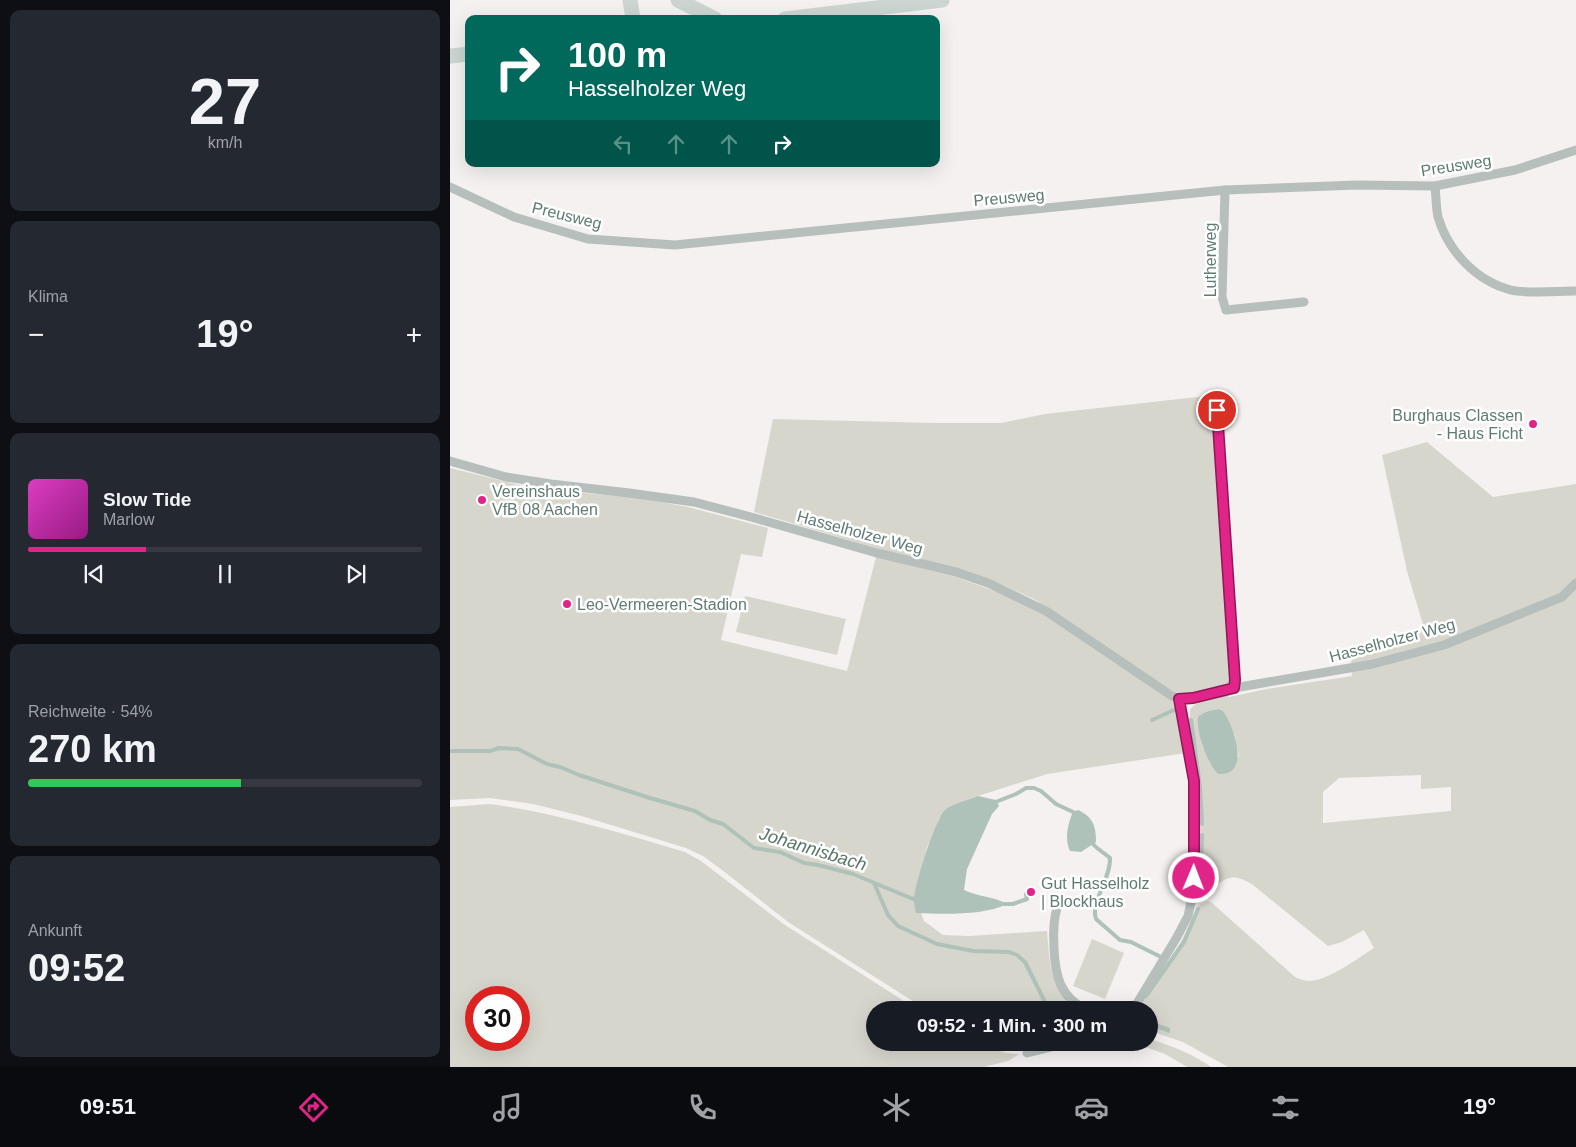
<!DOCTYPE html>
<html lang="de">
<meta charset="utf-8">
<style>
body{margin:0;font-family:Helvetica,sans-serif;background:#242831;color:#f1f3f6;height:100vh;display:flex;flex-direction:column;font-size:19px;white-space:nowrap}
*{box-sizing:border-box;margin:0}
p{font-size:16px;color:#9ea1a6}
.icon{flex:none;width:28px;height:28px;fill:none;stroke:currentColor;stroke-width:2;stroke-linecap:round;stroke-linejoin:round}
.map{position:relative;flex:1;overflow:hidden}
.sheet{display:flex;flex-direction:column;gap:10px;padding:10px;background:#0d0f14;width:450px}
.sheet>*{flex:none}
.guide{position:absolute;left:15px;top:15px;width:475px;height:152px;border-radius:10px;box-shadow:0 5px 20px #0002;background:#00695c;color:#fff;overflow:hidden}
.speed{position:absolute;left:15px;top:986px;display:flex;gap:10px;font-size:25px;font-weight:700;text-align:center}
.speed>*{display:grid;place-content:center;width:65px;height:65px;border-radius:50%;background:#171b24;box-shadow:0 5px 20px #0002;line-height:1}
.speed .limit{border:8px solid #d22;background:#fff;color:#111}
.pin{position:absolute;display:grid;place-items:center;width:42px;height:42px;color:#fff;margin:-21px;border:2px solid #fff;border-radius:50%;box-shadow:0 1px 5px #0007}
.me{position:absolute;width:55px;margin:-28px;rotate:1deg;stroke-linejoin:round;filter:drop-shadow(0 0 4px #0008)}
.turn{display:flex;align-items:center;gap:18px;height:105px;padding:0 20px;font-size:22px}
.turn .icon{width:65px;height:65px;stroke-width:2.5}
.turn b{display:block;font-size:35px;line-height:42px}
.lanes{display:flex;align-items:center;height:48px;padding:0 20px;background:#0003;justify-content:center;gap:25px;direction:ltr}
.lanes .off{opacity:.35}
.big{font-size:38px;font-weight:700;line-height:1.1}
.sheet .widget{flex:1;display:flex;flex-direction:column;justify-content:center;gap:8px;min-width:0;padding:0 18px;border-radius:10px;background:#242831}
.sheet .dial{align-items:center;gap:0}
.dial b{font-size:65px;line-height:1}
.song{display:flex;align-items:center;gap:15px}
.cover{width:60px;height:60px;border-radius:8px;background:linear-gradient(135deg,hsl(310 70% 55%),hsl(310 70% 35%))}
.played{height:5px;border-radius:2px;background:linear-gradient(90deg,#e02488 30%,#363941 30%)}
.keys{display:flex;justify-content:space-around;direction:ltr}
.heat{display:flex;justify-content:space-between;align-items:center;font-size:28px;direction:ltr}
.charge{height:8px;border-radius:4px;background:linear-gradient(90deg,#34c759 54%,#363941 0)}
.trip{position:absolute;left:416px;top:1001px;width:292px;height:50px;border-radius:25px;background:#171b24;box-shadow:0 5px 20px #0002;font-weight:700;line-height:50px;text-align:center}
.tabs{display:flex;height:80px;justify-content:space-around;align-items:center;background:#090b0e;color:#9ea1a6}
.tabs .icon{width:35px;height:35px}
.tabs .current{color:#e02488}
.tabs b{font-size:22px;color:#f1f3f6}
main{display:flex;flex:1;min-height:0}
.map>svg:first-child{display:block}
.green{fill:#d7d6cd;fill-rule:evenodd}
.water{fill:#afc2b9}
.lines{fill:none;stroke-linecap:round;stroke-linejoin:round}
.stream{stroke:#afc2b9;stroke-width:4}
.minor{stroke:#b6bfbc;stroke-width:9}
.major{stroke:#cdd5d2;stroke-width:15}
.route-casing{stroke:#921758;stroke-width:12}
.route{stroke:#e02488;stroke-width:9}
.poi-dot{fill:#e02488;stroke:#fff;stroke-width:2}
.labels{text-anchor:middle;stroke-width:5;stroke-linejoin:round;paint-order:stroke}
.street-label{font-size:16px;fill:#607b73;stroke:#fff}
.poi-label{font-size:16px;fill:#607b73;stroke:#fff;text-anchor:start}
.water-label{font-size:18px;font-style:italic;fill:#5a786a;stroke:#fff}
</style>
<main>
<section class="sheet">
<div class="widget dial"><b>27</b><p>km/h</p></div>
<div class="widget"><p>Klima</p>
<div class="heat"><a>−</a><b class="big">19°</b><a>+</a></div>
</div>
<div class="widget">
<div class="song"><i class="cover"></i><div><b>Slow Tide</b><p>Marlow</p></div></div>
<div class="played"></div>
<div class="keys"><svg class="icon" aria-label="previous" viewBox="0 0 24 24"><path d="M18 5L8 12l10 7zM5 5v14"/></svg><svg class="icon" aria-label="pause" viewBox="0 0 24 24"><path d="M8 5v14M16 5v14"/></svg><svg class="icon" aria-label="next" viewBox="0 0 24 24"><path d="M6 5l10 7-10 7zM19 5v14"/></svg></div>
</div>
<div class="widget"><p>Reichweite · 54%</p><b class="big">270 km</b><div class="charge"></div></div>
<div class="widget"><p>Ankunft</p><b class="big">09:52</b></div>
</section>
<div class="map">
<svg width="1126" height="1067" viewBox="0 0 1126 1067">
<rect width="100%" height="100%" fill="#f4f1f0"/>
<!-- green -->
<g class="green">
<polygon points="765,395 783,676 780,684 742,693 727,694 584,599 557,587 506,568 429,549 304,512 323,419 485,423 551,423 595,414"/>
<path d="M 977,442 L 1043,497 L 1126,484 L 1126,1067 L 778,1067 L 733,1042 L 700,1031 L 700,1010 L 688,1010 L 732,940 L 749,905 L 758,901 L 761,902 L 845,977 C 849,979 855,981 860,981 C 879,980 908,958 924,948 L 914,930 L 892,942 L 878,946 L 803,885 C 776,868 776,885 753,889 L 750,896 L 747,896 L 748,820 L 744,755 L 738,722 L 740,716 L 740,709 L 749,701 L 776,695 L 779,697 L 817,689 L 902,676 L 901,661 L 920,649 L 974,628 L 957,571 L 932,455 ZM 769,709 L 785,735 L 789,757 L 760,763 L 752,745 L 748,722 L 765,710 ZM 971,775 L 971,789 L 1001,787 L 1001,811 L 873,823 L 873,792 L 889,778 Z"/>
<path d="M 0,468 L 85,489 L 183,497 L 238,507 L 318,528 L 312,557 L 291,554 L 271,640 L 397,671 L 426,557 L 506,577 L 553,594 L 587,609 L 715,695 L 725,704 L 736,753 L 597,774 L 528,796 L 495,810 L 488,820 L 483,837 L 477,847 L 466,913 L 471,913 L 474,921 L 493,935 L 519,936 L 597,931 C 599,953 599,976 613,995 C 618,1001 626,1005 631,1010 L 477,1010 L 338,922 L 272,870 L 253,856 L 236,848 L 135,817 L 83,804 L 40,798 L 0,800 Z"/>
<polygon points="295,596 396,619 387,655 286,632"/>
<path d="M 40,804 C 107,813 171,833 235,852 L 251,861 L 335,925 L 468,1010 L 425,1010 L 425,1042 L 527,1043 L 556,1053 L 569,1054 L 558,1061 L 534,1067 L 0,1067 L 0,807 ZM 26,998 L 69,998 L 69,1040 L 26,1040 Z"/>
<polygon points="642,939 674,953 655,999 623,986"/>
<path d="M 700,1039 C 722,1046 743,1054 761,1067 L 737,1067 L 715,1054 L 690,1045 L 690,1043 L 700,1042 Z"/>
<path d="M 536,1043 L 612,1043 C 584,1049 564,1054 536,1043 Z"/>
</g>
<!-- water -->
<g class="water">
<path d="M 769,709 L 773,711 C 784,726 802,776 768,774 C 757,763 746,732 748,717 C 755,711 760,711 769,709 Z"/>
<path d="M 528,796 L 546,800 L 549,806 L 542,814 L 517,869 L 514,890 C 528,897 544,896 557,904 C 533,916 492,914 466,913 C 465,909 464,905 464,901 C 463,889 486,817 495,810 C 502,804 519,800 528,796 Z"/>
<path d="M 628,810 C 643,817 646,826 646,842 L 631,852 L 620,851 C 614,839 618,823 623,812 Z"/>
<polygon points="700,1021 720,1028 720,1031 719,1033 700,1026"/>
</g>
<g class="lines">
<!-- stream -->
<g class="stream">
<polyline points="702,720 724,710"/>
<polyline points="741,720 750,787 752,824"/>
<polyline points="0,751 40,751 49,748 68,749 97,764 110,767 129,775 200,798 245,811 260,820 273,824 304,848 330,852 354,863 368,865 403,874 463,899 466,898"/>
<polyline points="543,803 566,794 576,788 584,788 591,791 606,804 623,812 626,816"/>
<path d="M 641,841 C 644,848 654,852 660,858 C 661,878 640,903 646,919 L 670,940 L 681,942 L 713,958"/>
<polyline points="424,883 438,915 448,926 487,944 523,951 559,952 567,955 575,962 595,1002 604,1010"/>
<polyline points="750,889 752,835"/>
<polyline points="554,904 563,904 577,899 576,894"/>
<polyline points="696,996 734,942 748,909"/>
</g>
<!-- minor -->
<g class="minor">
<path d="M 985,186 C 986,196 986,207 988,217 C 998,251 1026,281 1061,290 C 1075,294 1109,291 1126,291"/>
<polyline points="0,187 64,217 138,239 225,245 775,190 907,185 985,186 1065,170 1126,150"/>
<polyline points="775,190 772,297 776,310 854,302"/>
<polyline points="767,402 785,669 784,688"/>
<polyline points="0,461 56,477 101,484 179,493 244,502 301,517 427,553 506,572 538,583 596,611 722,696 729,699 743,698 784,688 923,664 994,645 1112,597 1126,583"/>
<path d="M 608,905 C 603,919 603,933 604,948 C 605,975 610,998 637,1010"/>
<polyline points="683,1010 727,937 738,916 743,893 744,781 729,699"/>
<polyline points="577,1053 622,1042"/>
</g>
<!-- major -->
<g class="major">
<polyline points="180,0 183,19"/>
<polyline points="228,0 265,19"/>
<polyline points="335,19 492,0"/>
<polyline points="0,56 19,54"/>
</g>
</g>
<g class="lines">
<defs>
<polyline id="route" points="744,878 744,781 729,699 743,698 784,688 785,680 767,410"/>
</defs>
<!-- route casing -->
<use href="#route" class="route-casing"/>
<!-- route -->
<use href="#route" class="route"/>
</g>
<!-- markers -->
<g class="poi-dot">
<circle cx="1083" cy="424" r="5"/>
<circle cx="32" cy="500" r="5"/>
<circle cx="117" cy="604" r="5"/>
<circle cx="581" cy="892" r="5"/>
</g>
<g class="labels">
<!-- street labels -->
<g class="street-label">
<text transform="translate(1006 165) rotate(-9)" y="6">Preusweg</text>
<text transform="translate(559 197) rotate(-5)" y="6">Preusweg</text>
<text transform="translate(117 215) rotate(14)" y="6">Preusweg</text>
<text transform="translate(760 260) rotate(-90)" y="6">Lutherweg</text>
<text transform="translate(410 532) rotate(15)" y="6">Hasselholzer Weg</text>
<text transform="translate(942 640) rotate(-15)" y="6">Hasselholzer Weg</text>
</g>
<!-- poi labels -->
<g class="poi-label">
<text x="1073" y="421" text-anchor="end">Burghaus Classen<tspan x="1073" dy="18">- Haus Ficht</tspan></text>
<text x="42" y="497">Vereinshaus<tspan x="42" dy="18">VfB 08 Aachen</tspan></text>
<text x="127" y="610">Leo-Vermeeren-Stadion</text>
<text x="591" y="889">Gut Hasselholz<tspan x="591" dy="18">| Blockhaus</tspan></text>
</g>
<!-- water labels -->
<g class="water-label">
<text transform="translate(363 849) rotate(17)" y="6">Johannisbach</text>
</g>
</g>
</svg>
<div class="speed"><div class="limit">30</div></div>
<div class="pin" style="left:767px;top:410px;background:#d93025"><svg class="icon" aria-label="arrive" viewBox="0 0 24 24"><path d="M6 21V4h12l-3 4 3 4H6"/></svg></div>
<svg class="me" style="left:744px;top:878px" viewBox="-20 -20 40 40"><circle r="17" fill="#e02488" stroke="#fff" stroke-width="3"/><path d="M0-11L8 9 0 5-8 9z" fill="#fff"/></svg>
<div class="trip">09:52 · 1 Min. · 300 m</div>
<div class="guide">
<div class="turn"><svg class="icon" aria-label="right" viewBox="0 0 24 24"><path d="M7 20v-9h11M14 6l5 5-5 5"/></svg><div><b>100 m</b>Hasselholzer Weg</div></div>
<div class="lanes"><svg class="icon off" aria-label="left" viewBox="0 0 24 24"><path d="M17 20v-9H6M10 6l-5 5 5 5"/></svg><svg class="icon off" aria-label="ahead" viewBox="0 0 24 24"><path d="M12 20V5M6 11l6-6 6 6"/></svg><svg class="icon off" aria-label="ahead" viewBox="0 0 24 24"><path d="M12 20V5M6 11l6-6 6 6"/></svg><svg class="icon" aria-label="right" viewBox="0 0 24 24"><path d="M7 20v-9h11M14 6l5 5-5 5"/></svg></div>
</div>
</div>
</main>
<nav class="tabs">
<b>09:51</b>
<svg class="icon current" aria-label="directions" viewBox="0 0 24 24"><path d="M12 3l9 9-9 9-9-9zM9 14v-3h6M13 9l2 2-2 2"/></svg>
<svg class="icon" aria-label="music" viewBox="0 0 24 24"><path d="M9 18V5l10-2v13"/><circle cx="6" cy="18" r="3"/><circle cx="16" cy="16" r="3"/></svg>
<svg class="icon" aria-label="phone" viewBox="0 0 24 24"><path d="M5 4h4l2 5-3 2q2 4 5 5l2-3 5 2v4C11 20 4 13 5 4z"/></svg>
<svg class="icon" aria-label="climate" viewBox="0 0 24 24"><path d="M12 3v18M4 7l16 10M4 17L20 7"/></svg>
<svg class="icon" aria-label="car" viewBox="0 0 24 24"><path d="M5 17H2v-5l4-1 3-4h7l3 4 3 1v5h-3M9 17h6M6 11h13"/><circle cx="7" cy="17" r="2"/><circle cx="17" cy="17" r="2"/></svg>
<svg class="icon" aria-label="filters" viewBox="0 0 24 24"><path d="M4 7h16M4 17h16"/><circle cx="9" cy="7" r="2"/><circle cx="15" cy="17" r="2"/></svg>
<b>19°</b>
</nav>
